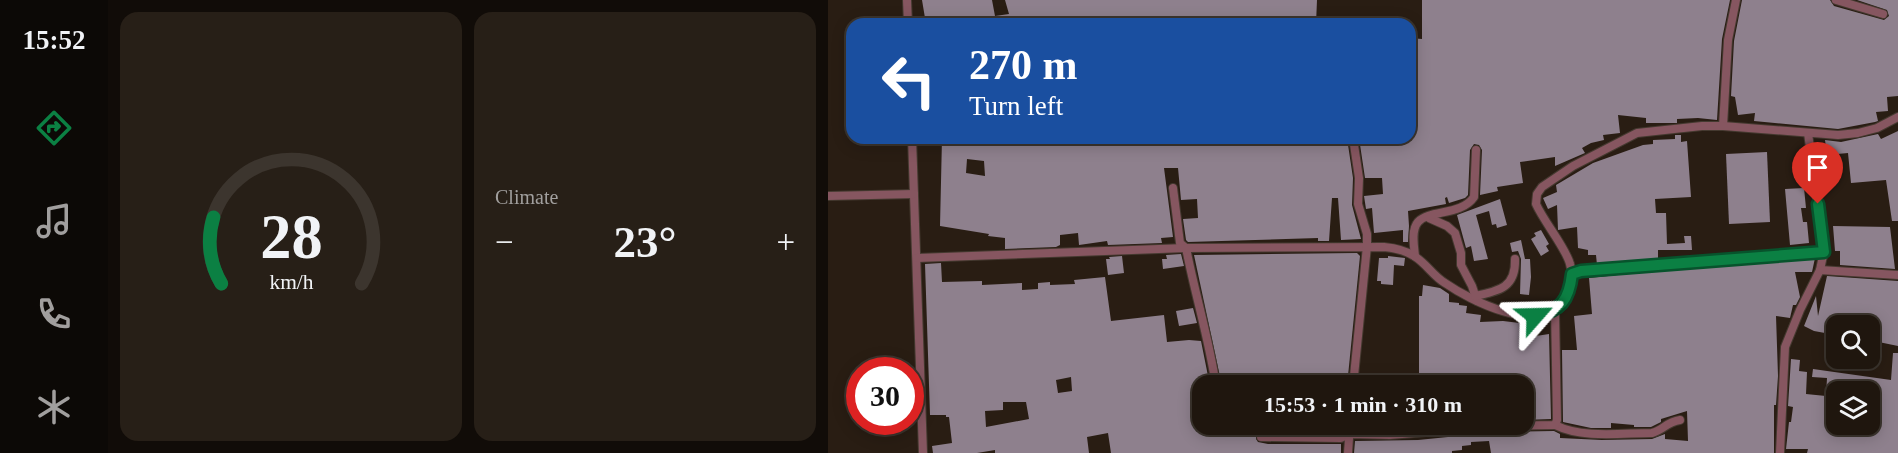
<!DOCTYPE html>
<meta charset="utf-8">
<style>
body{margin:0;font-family:Georgia,serif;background:#271f17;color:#f1f3f6;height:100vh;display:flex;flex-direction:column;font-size:22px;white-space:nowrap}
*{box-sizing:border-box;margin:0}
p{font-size:20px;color:#a19f9e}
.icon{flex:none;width:33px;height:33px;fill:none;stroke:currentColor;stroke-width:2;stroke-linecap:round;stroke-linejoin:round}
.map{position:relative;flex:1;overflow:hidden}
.drawer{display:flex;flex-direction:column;gap:12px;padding:12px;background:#110c08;width:720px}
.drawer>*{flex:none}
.hud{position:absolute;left:18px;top:18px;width:570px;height:126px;border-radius:18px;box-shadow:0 3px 15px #0003,0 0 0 2px #3c352e;background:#1a4fa0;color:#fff;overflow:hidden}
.buttons{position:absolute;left:998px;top:315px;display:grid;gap:12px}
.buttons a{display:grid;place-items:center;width:54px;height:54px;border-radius:12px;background:#1f160e;box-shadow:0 3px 15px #0003,0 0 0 2px #3c352e;font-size:30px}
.speed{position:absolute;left:18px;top:357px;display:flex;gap:12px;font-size:30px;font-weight:700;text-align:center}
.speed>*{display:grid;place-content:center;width:78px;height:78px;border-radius:50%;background:#1f160e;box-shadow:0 3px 15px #0003,0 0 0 2px #3c352e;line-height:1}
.speed .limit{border:9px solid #d22;background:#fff;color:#111}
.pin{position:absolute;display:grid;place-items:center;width:51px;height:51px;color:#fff;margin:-62px -26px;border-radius:50% 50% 50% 0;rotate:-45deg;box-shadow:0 0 6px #0007}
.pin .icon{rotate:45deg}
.me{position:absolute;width:66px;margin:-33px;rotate:65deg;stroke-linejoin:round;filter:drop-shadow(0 0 4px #0008)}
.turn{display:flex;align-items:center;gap:21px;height:126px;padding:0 24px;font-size:27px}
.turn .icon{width:78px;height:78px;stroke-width:2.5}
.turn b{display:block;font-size:42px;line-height:51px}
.big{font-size:45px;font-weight:700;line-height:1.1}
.drawer .tile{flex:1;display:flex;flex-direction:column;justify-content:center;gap:9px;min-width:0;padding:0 21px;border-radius:18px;background:#271f17}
.drawer .dial{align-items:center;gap:0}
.dial svg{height:156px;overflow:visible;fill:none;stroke:#3c352e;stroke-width:7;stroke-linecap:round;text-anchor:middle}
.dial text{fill:#f1f3f6;stroke:none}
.heat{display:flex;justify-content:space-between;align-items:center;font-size:33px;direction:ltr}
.drawer .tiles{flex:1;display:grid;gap:12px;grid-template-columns:repeat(2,1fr)}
.trip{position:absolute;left:364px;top:375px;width:342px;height:60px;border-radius:18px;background:#1f160e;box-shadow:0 3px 15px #0003,0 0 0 2px #3c352e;font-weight:700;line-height:60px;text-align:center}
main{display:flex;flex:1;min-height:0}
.tab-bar{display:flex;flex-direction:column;width:108px;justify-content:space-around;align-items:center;background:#0c0906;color:#a19f9e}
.tab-bar .icon{width:42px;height:42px}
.tab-bar .selected{color:#0b8043}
.tab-bar b{font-size:27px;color:#f1f3f6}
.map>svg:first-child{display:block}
.building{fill:#8e808d;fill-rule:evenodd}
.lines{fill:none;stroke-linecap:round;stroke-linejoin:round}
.minor-casing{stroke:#44392f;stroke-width:10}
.minor{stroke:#865660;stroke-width:8}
.route-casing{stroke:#07532c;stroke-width:15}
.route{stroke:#0b8043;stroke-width:10}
</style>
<main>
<nav class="tab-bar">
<b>15:52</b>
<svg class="icon selected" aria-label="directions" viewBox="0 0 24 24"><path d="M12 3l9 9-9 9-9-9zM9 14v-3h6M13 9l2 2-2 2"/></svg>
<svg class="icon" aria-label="music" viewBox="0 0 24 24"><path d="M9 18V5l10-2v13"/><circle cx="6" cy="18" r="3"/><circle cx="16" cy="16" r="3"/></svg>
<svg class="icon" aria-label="phone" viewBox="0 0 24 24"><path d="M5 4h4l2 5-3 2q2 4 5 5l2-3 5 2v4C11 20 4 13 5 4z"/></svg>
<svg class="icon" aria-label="climate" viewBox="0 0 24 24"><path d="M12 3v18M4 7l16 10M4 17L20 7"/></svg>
</nav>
<section class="drawer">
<div class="tiles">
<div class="tile dial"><svg viewBox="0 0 100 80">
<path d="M14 69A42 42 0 1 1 86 69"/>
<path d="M14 69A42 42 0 0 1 10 35" stroke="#0b8043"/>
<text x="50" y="56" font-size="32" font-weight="700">28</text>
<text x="50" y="72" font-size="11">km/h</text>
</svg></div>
<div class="tile"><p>Climate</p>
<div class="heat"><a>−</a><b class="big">23°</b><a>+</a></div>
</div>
</div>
</section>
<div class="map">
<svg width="1070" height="453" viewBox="0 0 1070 453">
<rect width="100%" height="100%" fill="#291d13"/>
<!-- building -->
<g class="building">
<polygon points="94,0 164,0 167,16 181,14 177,0 489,0 488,24 98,24"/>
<polygon points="594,0 902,0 894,39 889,120 870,118 849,119 849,123 818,123 818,118 790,115 792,133 775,135 776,140 763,143 754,148 757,153 727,166 727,157 692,162 695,183 669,187 670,191 652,195 654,150 651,145 646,144 642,150 640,195 637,198 621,203 619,197 617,198 618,204 580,211 581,226 580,242 575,242 575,230 546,233 544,208 538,209 536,196 555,194 554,178 537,178 531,138 582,138 582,38 594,39"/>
<polygon points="914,0 1002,0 1006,6 1056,20 1061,16 1059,10 1029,0 1070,0 1070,96 1059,97 1060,111 1048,112 1050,121 1047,122 1010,129 926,121 927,113 910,115 907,97 903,96 906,41"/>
<polygon points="1070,131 1070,221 1064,221 1058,180 1023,183 1020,153 999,155 997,140 1013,142 1050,134 1053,139"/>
<polygon points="847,135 853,135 853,142 859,141 863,197 827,199 828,213 838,213 839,244 857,243 856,236 863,236 864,250 830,250 830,259 769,265 768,255 760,255 760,250 750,248 749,227 730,230 729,205 720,209 715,198 729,192 728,185 765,163 815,145 825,144 825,140 847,139"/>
<path d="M 114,138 L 519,138 L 525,178 L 524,205 L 533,239 L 513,240 L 510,198 L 504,198 L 501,241 L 490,241 L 490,238 L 360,242 L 358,240 L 355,219 L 370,218 L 369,199 L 353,200 L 350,168 L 336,168 L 345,237 L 333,238 L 334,243 L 280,245 L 279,241 L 251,245 L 250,233 L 232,235 L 232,245 L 228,247 L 177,249 L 177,238 L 160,236 L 161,234 L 112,226 ZM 139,159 L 156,161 L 157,176 L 138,173 Z"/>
<polygon points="939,152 942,222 901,224 898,154"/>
<polygon points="976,188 978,208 973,208 975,222 979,222 981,243 962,245 957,189"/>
<polygon points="672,199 679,225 669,228 668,224 664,225 661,211 648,215 660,259 646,261 643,246 638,248 629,215"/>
<polygon points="1005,226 1062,227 1067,269 1012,265 1012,251 1007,251"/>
<polygon points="713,230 721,244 718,246 721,251 713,256 703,239 708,236 706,233"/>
<polygon points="693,240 697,259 702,259 703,277 701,295 692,294 693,259 690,251 684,252 682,243"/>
<polygon points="529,253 532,256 519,386 394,386 366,255"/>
<polygon points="353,254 356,266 335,269 334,259 339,259 338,255"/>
<polygon points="294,256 296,273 280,275 278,259 282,259 281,257"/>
<polygon points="560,256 577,258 576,266 566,265 565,285 553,284 553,281 549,281 551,258 560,258"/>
<polygon points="987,258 984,272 967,272 972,297 968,305 965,305 962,318 948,316 950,376 948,405 946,405 946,453 663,453 661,441 643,442 643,445 634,446 634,450 624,451 624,453 526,453 527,441 590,440 670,432 726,431 732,434 732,438 774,440 824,439 837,434 837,439 860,441 859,411 833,419 833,422 823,427 806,427 806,425 783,423 783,428 763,428 735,422 734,350 749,350 746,316 764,314 761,278 867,267"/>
<path d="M 113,263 L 114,282 L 154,281 L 154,285 L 194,283 L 194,290 L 210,289 L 210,283 L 222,282 L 222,285 L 247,284 L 246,280 L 277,277 L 283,321 L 336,315 L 339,342 L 361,340 L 373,341 L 382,386 L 375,386 L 375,424 L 440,424 L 440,431 L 431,432 L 428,434 L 428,439 L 430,442 L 440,444 L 513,444 L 513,453 L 283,453 L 280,433 L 259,437 L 261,453 L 167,453 L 167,450 L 149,453 L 105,453 L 104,446 L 124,443 L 121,417 L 118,417 L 118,415 L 102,415 L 97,264 ZM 243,377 L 244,391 L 230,393 L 228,380 ZM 175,402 L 198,402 L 201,419 L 158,427 L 157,411 L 175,410 Z"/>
<polygon points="999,276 1070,281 1070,346 1041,340 1041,326 1008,326 1008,335 986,331 976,326 988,296 990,316"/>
<polygon points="595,285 612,288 621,294 621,302 631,303 631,305 639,306 638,313 653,315 652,322 675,321 709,325 708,336 721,334 723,419 696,420 696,386 591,386 591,296 594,296"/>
<polygon points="365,308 369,323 351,326 348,311"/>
<path d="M 1065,353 L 1070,353 L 1070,453 L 979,453 L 980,449 L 958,449 L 961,422 L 963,422 L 965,407 L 960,406 L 963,359 L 972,360 L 971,371 L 979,372 L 978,394 L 998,396 L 999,378 L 984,377 L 985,369 L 1063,380 ZM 1008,392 L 1041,392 L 1041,424 L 1008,424 Z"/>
<polygon points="481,424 513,424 513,431 477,432 482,428"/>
</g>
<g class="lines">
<defs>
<g id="minor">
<polyline points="79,0 80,24"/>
<polyline points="1008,0 1055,14"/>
<polyline points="895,126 900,40 908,0"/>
<polyline points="980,133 996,251 992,270"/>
<polyline points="84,138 95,453"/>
<path d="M 345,188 L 352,243 L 358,248 C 367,294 381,339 388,386"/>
<polyline points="0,196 86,194"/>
<polyline points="601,218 619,226 627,233 633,253 633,265 644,286 649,301"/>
<path d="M 587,256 C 586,246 583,230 590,222 C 602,209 633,216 646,197 L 648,150"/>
<path d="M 89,258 L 358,248 L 556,247 C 566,248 577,250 586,256 C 598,263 605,276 617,283 C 643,301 709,334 734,303 C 743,292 746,277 742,264 C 738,248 716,222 708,204 L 709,194 L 714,187 L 745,166 L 809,133 L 874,126 L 895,126 L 1010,135 L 1030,133 L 1049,128 L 1070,117"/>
<polyline points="744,274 866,261 996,251"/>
<path d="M 647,296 C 672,291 688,287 687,259"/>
<polyline points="525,386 539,246 539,234 530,204 531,178 525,138"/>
<path d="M 727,425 C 755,439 794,433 824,433 C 836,430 838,422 852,420"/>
<polyline points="433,437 513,438 521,434 562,435 670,426 727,425 729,420 727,310"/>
<polyline points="520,453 522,424"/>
<polyline points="952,453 957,347 972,310 992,270 1070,275"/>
</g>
</defs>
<!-- minor casing -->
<use href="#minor" class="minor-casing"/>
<!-- minor -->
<use href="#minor" class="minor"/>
</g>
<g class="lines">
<defs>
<path id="route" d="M 707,316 C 733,311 741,300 744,274 L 753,271 L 996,252 L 990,204"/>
</defs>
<!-- route casing -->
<use href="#route" class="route-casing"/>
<!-- route -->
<use href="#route" class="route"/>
</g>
</svg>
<div class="buttons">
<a><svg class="icon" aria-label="search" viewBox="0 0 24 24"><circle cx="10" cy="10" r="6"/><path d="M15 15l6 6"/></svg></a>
<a><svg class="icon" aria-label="layers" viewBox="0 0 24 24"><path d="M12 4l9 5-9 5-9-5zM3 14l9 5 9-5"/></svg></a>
</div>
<div class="speed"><div class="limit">30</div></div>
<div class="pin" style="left:990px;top:204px;background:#d93025"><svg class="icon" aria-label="arrive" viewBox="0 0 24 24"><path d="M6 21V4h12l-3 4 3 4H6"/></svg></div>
<svg class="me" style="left:707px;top:316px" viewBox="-20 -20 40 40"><path d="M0-17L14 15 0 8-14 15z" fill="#0b8043" stroke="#fff" stroke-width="4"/></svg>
<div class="trip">15:53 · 1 min · 310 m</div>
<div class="hud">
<div class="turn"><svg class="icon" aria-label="left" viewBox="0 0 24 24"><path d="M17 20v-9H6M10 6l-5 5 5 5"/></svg><div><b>270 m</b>Turn left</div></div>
</div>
</div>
</main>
